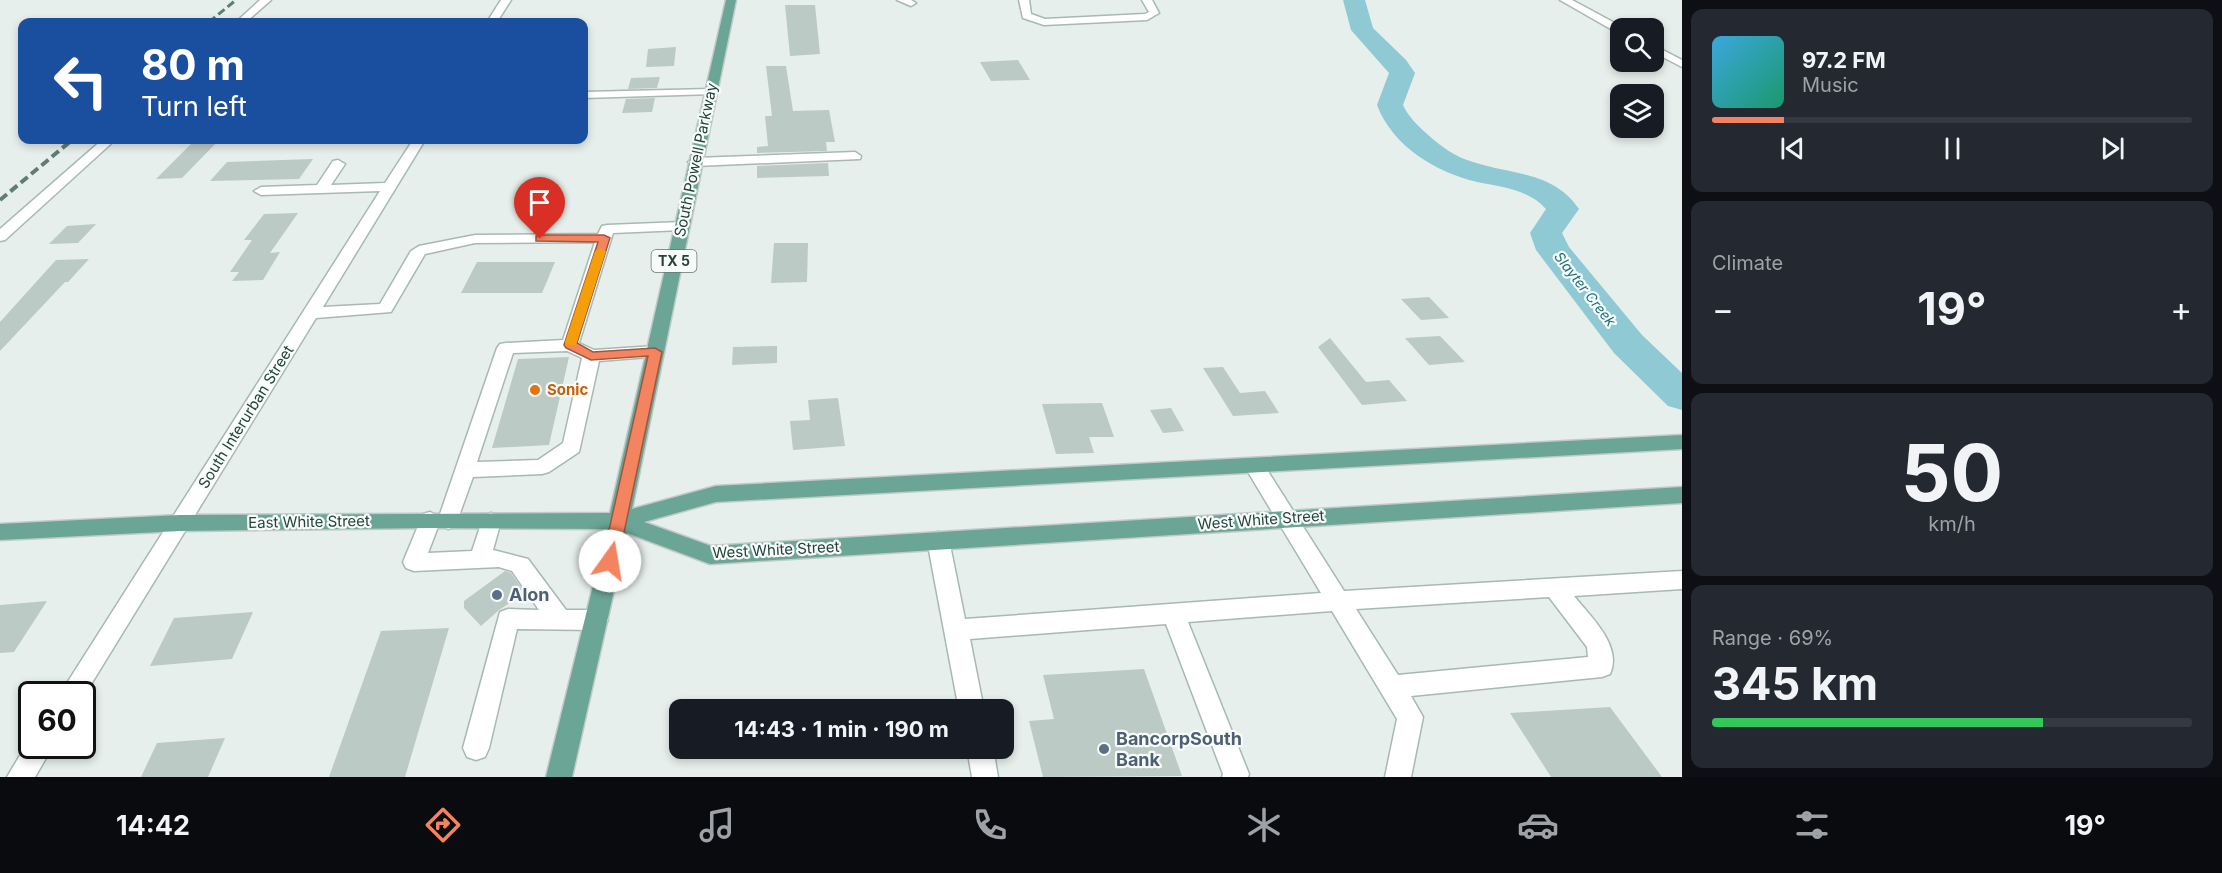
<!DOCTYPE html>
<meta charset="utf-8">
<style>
body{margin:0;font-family:Inter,sans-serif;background:#242831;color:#f1f3f6;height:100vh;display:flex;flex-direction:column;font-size:22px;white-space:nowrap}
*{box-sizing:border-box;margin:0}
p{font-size:20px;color:#9ea1a6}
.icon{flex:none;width:33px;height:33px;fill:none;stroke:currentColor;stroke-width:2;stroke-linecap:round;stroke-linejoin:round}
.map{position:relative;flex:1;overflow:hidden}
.sheet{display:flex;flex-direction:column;gap:9px;padding:9px;background:#0d0f14;width:540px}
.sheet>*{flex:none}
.guide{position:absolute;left:18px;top:18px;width:570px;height:126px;border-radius:12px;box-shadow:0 3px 9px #0003;background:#1a4fa0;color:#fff;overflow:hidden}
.fabs{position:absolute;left:1610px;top:18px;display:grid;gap:12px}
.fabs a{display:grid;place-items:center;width:54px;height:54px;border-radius:12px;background:#171b24;box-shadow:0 3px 9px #0003;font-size:30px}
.speed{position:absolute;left:18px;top:681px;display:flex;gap:12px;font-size:30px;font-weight:700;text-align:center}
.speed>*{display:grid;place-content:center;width:78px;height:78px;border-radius:50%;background:#171b24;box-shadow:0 3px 9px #0003;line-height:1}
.speed .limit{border:3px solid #111;border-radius:9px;background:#fff;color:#111}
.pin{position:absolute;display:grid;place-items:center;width:51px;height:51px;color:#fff;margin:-62px -26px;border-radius:50% 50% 50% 0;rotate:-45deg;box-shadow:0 0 6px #0007}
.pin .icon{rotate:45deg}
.me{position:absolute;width:66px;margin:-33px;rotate:13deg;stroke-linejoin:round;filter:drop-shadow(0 0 4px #0008)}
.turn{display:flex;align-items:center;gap:21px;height:126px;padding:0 24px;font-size:27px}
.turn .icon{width:78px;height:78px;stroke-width:2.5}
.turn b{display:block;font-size:42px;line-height:51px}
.big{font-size:45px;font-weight:700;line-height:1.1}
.sheet .widget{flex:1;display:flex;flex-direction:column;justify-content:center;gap:9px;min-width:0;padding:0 21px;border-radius:12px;background:#242831}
.sheet .dial{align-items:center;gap:0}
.dial b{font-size:78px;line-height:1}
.song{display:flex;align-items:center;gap:18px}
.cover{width:72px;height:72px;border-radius:9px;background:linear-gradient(135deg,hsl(200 70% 55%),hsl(160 70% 35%))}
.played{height:6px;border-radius:3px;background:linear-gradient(90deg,#f4845f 15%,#363941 15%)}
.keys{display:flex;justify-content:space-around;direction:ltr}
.heat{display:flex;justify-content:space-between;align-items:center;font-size:33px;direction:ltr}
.charge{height:9px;border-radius:4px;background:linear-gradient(90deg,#34c759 69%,#363941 0)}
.trip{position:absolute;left:669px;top:699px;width:345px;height:60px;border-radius:12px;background:#171b24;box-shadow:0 3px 9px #0003;font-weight:700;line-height:60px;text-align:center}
.menu{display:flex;height:96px;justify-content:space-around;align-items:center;background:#090b0e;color:#9ea1a6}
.menu .icon{width:42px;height:42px}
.menu .current{color:#f4845f}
.menu b{font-size:27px;color:#f1f3f6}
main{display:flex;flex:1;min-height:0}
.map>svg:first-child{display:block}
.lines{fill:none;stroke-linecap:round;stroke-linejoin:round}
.river{fill:#8ec9d4;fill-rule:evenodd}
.building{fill:#bbcac4}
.minor-casing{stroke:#a8b8b2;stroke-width:3}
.major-casing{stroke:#c2cac8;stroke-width:3}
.minor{fill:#fff;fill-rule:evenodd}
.major{fill:#6aa596;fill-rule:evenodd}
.rail-far1{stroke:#5f7d75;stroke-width:3;stroke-dasharray:8 4;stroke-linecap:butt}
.rail{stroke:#5f7d75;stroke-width:4;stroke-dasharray:9 4.5;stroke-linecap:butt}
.route{fill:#f4845f;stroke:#9f563e;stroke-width:1.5}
.slow{fill:#f59e0b}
.food-dot{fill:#e8710a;stroke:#f7fbf9;stroke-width:2}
.service-dot{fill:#5c6f8a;stroke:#f7fbf9;stroke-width:2}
.labels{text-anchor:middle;stroke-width:4.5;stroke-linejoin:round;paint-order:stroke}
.shield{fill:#f7fbf9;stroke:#637a73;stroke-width:1.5}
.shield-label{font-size:14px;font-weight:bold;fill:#24423a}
.far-water-label{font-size:14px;font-style:italic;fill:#1c6f80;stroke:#f7fbf9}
.street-label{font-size:15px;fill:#24423a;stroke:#f7fbf9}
.food-label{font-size:15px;font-weight:bold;fill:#c56008;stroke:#f7fbf9;text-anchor:start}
.near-service-label{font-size:18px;font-weight:bold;fill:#4e5e75;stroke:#f7fbf9;text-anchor:start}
</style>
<main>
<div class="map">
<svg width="1682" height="777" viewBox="0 0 1682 777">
<rect width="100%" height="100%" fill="#e6efeb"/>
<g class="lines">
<!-- river -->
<path class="river" d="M 1343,0 L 1365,0 L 1373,28 L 1406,60 L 1415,73 L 1403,105 C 1408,116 1417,125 1426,133 C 1440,146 1455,157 1473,162 C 1512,175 1553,171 1579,209 L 1562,233 L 1569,247 L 1642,335 L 1682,373 L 1682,410 L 1668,406 L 1614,353 L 1536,250 L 1530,233 L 1546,209 C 1528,189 1501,187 1477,182 C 1436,172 1393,147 1377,105 L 1389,73 L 1351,30 Z"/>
</g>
<!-- building -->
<g class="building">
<polygon points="785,5 815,5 820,54 790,56"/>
<polygon points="676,47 674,66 646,67 648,49"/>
<polygon points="1018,60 1030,80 991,81 980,62"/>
<polygon points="766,66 786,66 793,111 829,110 835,142 826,142 827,151 757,153 757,147 768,146 765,116 772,116"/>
<polygon points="660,77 657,88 628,89 631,78"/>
<polygon points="655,98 652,112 622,113 626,99"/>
<polygon points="195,140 219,140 182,178 156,179"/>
<polygon points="313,159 299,179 210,181 227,162"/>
<polygon points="828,163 829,176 757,178 757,166"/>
<polygon points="298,213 270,253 280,252 263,280 232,281 239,272 230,272 252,240 244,240 264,214"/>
<polygon points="96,224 78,243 49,244 67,226"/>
<polygon points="774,243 808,243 807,282 771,283"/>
<polygon points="89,259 68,282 65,282 0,351 0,322 56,260"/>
<polygon points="477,262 555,262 542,293 461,293"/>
<polygon points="1429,297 1449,318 1421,320 1401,299"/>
<polygon points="1440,336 1465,362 1429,365 1405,338"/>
<polygon points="1330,338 1366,382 1389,380 1407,401 1362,405 1318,347"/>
<polygon points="777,346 777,363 732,365 733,347"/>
<polygon points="569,357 549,445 492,448 518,359"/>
<polygon points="1223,367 1240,393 1265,391 1279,413 1233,416 1203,368"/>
<polygon points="838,398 845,446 793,450 790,421 810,420 808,400"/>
<polygon points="1102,403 1114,437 1089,437 1094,453 1056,454 1042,404"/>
<polygon points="1171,408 1184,431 1163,433 1150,410"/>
<polygon points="505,571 511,573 525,593 499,610 481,626 464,608 464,601"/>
<polygon points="47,601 14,652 0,653 0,605"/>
<polygon points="253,612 232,659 150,666 174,618"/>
<polygon points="449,628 405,777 329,777 381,631"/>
<polygon points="1144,669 1182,776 1043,777 1029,721 1054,719 1043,675"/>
<polygon points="1610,707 1662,777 1551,777 1510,713"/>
<polygon points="225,738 208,777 141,777 157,743"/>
</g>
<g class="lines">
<defs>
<g id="minor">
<polygon points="260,0 271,0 246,22 236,22"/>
<polygon points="501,0 511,0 497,22 487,22"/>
<polygon points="897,0 911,0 916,3 911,6"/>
<polygon points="1019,0 1029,0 1031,14 1045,19 1145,14 1149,12 1142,0 1152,0 1159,13 1147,20 1044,25 1023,18"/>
<polygon points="1560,0 1572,0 1624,28 1620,28 1620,33 1616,32"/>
<polygon points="1653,45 1682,60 1682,67 1653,52"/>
<polygon points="710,89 714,90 714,94 584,98 584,92"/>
<polygon points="102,140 115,140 5,240 0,241 0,229"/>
<path d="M 413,140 L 425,140 L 323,307 L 380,304 L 411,251 L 419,246 L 475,235 L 598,234 L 602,226 L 607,225 L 682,222 L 689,226 L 682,230 L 613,233 L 579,343 L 594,350 L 655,346 L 661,348 L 664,352 L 661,356 L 599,361 L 579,452 L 549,472 L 542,474 L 473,477 L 455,527 L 448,529 L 439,524 L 428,553 L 472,551 L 484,515 L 491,513 L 498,515 L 501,521 L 493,550 L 528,559 L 566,610 L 596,610 L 604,613 L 608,620 L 604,627 L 596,630 L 517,629 L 489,748 L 485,757 L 476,760 L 467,757 L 463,748 L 500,612 L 508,609 L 539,610 L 512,571 L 499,567 L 414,571 L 406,568 L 403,562 L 423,514 L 430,512 L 439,517 L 497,348 L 500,344 L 506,343 L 563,340 L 595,242 L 475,243 L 425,254 L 391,312 L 316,318 L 82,699 L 82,694 L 60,694 L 380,191 L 261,195 L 254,191 L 261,187 L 317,185 L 333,161 L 338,160 L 345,164 L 331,185 L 385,183 ZM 567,351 L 582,358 L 563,443 L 538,460 L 477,462 L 513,353 Z"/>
<polygon points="855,152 861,156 860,159 695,166 688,162 695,158"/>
<path d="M 1255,460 L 1262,462 L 1344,591 L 1682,571 L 1682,589 L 1574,596 C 1590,616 1623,646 1610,674 L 1602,677 L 1411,696 L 1423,717 L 1411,777 L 1385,777 L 1397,719 L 1332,611 L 1188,622 L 1249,774 L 1248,777 L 1222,777 L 1223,774 L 1166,624 L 970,639 L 984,710 L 959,710 L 927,540 L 930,534 L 938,532 L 946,534 L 949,540 L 965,619 L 1321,593 L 1245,467 L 1248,462 ZM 1549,597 L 1587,647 L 1588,657 L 1398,675 L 1356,609 Z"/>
<polygon points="31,737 32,746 53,746 35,777 7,777"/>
<polygon points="967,748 993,748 998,777 972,777"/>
</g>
<polygon id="major" points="726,0 736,0 632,509 716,486 1682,435 1682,449 716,502 644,522 711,546 1682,487 1682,503 710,564 627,533 572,777 546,777 607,529 430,528 180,531 0,540 0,524 180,515 610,513"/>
</defs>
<!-- minor casing -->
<use href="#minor" class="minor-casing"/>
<!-- major casing -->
<use href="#major" class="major-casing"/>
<!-- minor -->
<use href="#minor" class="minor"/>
<!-- major -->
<use href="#major" class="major"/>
<!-- rail-far1 -->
<polyline class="rail-far1" points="209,22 236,0"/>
<!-- rail -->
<polyline class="rail" points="0,200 72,140"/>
</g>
<!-- route -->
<polygon class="route" points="540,235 604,235 610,238 577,343 593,352 655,348 662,352 618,561 616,566 610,568 604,566 602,561 648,356 591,360 566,348 564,345 598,242 536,241 536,236"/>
<!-- slow -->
<polygon class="slow" points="600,248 606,251 577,342 576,345 566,345 565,342 595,251"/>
<!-- markers -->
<circle class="food-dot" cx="535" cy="390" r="6"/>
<g class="service-dot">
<circle cx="497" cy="595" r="6"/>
<circle cx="1104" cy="749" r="6"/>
</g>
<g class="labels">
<!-- shield labels -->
<rect class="shield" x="651.5" y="250" width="45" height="22" rx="4.5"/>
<g class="shield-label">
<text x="674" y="266">TX 5</text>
</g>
<!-- far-water labels -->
<g class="far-water-label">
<text transform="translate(1585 289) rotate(52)" y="5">Slayter Creek</text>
</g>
<!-- street labels -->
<g class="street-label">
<text transform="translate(696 160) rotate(-78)" y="5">South Powell Parkway</text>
<text transform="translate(246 417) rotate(-58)" y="5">South Interurban Street</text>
<text transform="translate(1261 520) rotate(-4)" y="5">West White Street</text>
<text transform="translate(309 522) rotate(-1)" y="5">East White Street</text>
<text transform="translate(776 550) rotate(-3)" y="5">West White Street</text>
</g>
<!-- food labels -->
<g class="food-label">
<text x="547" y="395">Sonic</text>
</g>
<!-- near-service labels -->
<g class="near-service-label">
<text x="509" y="601">Alon</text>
<text x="1116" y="745">BancorpSouth<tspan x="1116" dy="21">Bank</tspan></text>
</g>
</g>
</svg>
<div class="fabs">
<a><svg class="icon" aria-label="search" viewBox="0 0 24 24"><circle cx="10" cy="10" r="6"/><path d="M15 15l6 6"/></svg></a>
<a><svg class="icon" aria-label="layers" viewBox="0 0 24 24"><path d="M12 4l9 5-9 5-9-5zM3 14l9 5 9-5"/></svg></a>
</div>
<div class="speed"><div class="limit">60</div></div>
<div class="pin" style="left:540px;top:239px;background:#d93025"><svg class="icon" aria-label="arrive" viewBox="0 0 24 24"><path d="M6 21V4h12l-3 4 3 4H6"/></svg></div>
<svg class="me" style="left:610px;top:561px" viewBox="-20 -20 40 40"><circle r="19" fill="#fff"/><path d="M0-13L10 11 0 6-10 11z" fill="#f4845f"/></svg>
<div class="trip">14:43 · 1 min · 190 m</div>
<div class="guide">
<div class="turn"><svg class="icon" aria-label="left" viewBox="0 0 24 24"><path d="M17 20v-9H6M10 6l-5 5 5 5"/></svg><div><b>80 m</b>Turn left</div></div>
</div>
</div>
<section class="sheet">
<div class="widget">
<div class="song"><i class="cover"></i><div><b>97.2 FM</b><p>Music</p></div></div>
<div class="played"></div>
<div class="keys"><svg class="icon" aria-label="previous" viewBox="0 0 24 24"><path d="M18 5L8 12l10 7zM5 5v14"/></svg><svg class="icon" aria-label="pause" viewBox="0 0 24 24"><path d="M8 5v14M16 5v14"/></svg><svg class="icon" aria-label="next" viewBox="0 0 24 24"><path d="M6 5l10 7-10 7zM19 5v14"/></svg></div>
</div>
<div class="widget"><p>Climate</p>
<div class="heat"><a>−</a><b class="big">19°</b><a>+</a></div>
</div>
<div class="widget dial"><b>50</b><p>km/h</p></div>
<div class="widget"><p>Range · 69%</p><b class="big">345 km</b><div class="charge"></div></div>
</section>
</main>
<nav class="menu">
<b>14:42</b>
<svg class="icon current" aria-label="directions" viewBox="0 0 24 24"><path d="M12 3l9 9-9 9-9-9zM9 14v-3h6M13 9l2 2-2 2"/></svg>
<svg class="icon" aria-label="music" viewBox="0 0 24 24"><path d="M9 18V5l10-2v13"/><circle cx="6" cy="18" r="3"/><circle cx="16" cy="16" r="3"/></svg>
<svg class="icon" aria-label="phone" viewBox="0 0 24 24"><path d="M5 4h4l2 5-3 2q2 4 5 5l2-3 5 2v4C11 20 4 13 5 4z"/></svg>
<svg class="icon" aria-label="climate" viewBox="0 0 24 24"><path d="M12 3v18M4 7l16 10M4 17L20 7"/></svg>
<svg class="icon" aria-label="car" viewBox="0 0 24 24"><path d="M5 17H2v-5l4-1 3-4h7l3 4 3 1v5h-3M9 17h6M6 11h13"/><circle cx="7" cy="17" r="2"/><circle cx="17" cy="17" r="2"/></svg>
<svg class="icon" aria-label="filters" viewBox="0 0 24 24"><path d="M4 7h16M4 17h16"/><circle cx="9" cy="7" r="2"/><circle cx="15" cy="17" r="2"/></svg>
<b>19°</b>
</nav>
